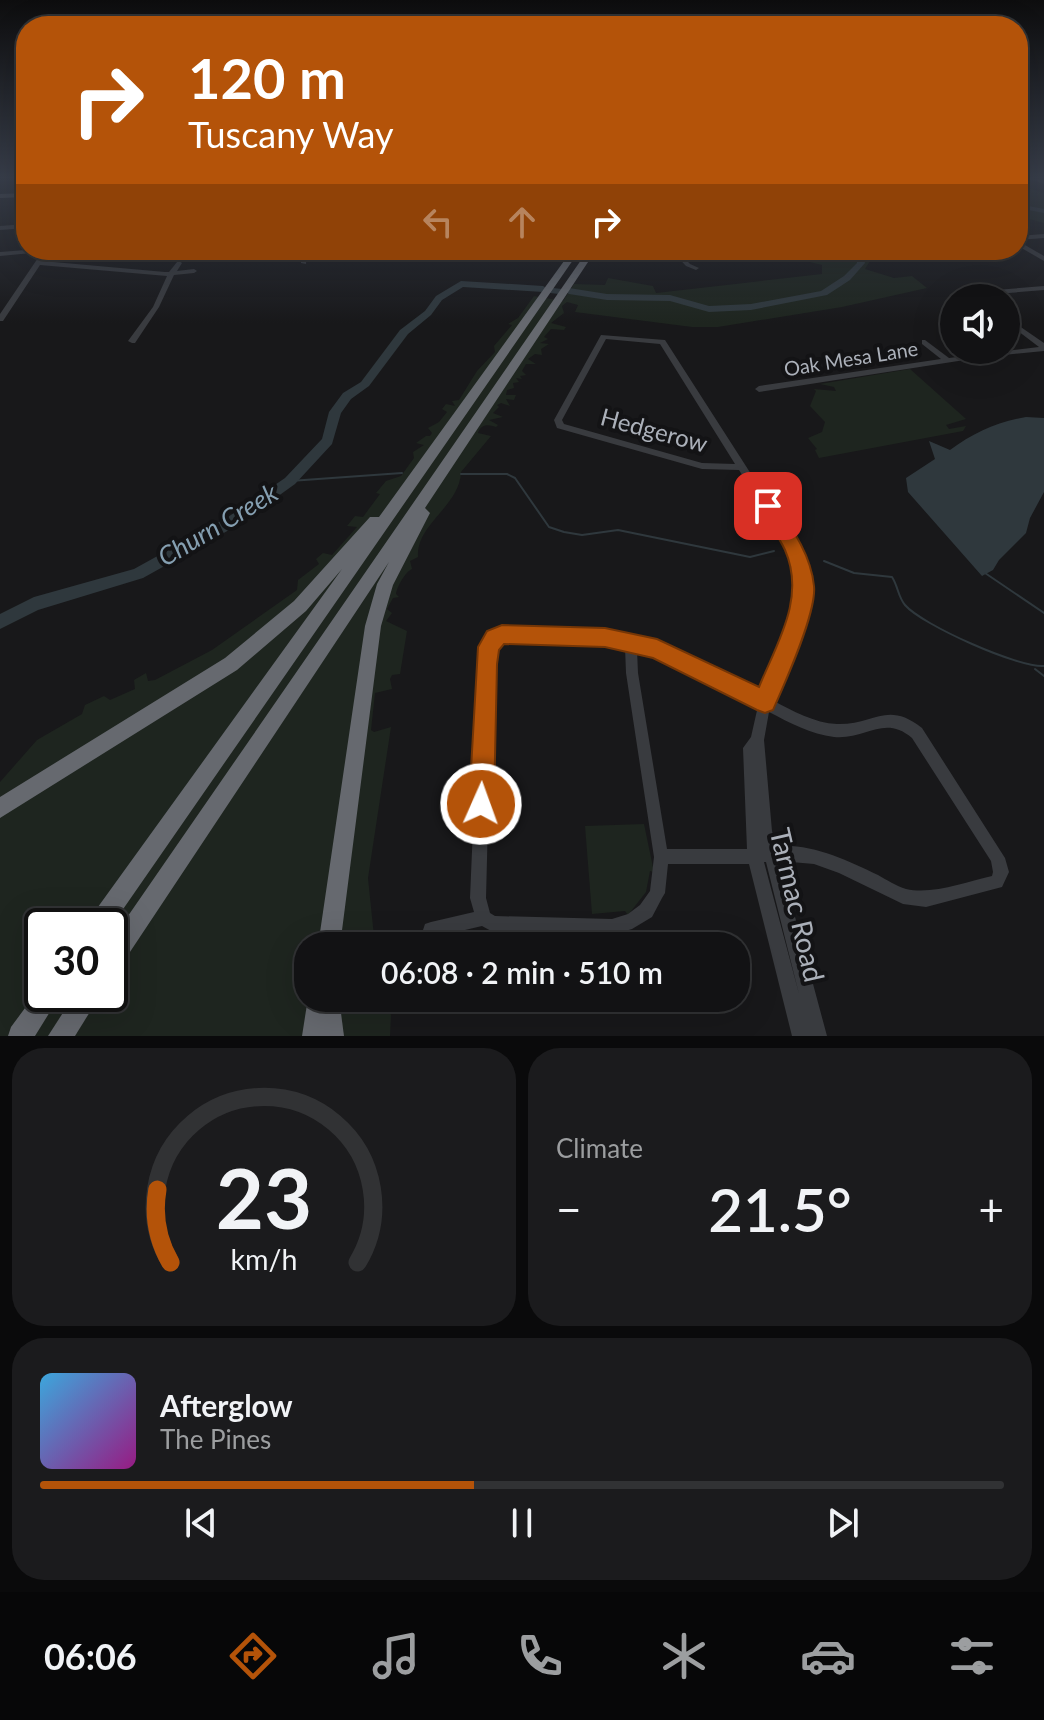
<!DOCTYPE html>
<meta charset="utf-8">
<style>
body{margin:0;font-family:Lato,sans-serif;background:#1b1b1d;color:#f1f3f6;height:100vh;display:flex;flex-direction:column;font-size:30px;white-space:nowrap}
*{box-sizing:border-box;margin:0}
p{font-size:26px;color:#9c9ea0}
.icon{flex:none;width:44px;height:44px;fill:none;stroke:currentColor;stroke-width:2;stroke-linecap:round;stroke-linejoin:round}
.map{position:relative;height:1036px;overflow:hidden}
.side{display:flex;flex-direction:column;gap:12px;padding:12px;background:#0a0a0b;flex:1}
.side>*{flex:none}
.hud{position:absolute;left:16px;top:16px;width:1012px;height:244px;border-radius:32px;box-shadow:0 8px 32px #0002,0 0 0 2px #313234;background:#b45309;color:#fff;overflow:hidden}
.tools{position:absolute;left:940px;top:284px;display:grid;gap:16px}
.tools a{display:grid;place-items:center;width:80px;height:80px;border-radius:50%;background:#121214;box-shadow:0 8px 32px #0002,0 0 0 2px #313234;font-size:40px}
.speed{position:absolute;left:24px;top:908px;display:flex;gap:16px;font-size:40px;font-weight:700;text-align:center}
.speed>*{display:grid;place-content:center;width:104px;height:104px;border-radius:50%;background:#121214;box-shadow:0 8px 32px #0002,0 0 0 2px #313234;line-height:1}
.speed .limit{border:4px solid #111;border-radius:12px;background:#fff;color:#111}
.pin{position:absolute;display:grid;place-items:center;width:68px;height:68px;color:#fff;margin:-34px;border-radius:16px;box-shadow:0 4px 12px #0006}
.me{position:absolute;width:88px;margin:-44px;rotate:2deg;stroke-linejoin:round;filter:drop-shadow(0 0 6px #0008)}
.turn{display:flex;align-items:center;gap:28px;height:168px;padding:0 40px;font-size:36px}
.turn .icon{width:104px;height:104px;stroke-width:2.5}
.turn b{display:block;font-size:56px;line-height:68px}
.lanes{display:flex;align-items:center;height:76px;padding:0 40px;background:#0003;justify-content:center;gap:40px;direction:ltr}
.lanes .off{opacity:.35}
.big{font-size:60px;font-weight:600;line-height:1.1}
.side .tile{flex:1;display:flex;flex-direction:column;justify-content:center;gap:12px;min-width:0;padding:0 28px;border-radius:32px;background:#1b1b1d}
.side .dial{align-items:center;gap:0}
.dial svg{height:208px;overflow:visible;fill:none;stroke:#313234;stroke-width:7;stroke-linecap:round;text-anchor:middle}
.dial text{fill:#f1f3f6;stroke:none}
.song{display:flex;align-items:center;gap:24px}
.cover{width:96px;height:96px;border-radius:12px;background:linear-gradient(135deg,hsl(200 70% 55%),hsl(310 70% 35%))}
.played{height:8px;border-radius:4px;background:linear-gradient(90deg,#b45309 45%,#313234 45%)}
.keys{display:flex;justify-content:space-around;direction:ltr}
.heat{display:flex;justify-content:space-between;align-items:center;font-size:44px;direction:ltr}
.side .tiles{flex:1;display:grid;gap:12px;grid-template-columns:1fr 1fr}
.tile:last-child{grid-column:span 2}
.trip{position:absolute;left:294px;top:932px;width:456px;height:80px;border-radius:32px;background:#121214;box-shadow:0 8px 32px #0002,0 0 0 2px #313234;font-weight:600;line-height:80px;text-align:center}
.menu{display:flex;height:128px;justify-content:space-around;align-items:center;background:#070708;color:#9c9ea0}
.menu .icon{width:56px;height:56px}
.menu .on{color:#b45309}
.menu b{font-size:36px;color:#f1f3f6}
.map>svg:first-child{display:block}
.green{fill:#1e251f;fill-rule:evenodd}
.water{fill:#2f383d}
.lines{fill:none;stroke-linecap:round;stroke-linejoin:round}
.stream{stroke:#2f383d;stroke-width:2}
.river{fill:#2f383d;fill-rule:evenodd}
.minor{fill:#393b3f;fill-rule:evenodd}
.major{fill:#56585d;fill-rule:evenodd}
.highway{fill:#66696f;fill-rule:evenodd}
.route{fill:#b45309;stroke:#753606;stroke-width:2}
.labels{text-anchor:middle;stroke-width:8;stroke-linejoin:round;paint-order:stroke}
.far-street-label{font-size:20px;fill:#abb0b9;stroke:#131315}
.street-label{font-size:24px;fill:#abb0b9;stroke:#131315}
.water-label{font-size:26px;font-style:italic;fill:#859fb1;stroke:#131315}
.near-street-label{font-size:28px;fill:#abb0b9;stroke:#131315}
</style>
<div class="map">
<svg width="1044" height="1036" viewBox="0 0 1044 1036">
<rect width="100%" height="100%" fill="#18181a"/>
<!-- green -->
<g class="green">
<polygon points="1018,185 1044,193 1044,223 1018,216"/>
<path d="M 777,250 L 877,250 L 865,269 L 894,278 L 912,276 L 927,288 L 842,307 L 718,327 L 692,327 L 575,312 L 578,305 L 567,302 L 562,306 L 564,313 L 551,323 L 566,327 L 564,330 L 551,329 L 544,337 L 548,339 L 540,343 L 549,344 L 541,349 L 542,355 L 535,354 L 528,359 L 536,364 L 526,364 L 522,371 L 526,375 L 520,376 L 522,379 L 516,378 L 519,382 L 513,383 L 514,388 L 507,390 L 506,395 L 516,395 L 514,400 L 506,399 L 510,406 L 501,403 L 497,405 L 499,407 L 493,413 L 503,417 L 489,420 L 498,425 L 496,427 C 488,424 481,424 478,433 L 491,436 L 461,472 C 460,506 416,524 418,557 L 410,561 L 412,569 C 405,572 397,587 396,594 L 399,597 L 393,598 L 387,609 L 392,613 L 386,621 L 407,631 L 400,674 L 392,675 L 390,679 L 392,689 L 375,693 L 371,730 L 374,732 L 391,727 L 368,878 L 375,946 L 308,946 L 308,998 L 382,998 L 391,1015 L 390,1036 L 0,1036 L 0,782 L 37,740 L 82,714 L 85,705 L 104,696 L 110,700 L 135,689 L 134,680 L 146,673 L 148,681 L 155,680 L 212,650 L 297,590 L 298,580 L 319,564 L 316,559 L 323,553 L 332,555 L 357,527 L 347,526 L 355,516 L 363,517 L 380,494 L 376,493 L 386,481 L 401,476 L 414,458 L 413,452 L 424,445 L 416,443 L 426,436 L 430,436 L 432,433 L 428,428 L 439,422 L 447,412 L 442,409 L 446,404 L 455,406 L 452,401 L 459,400 L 477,371 L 495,352 L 494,346 L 512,325 L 508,324 L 518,318 L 534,296 L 563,301 L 574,284 L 605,285 L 608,278 L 653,286 L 656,293 L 822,274 L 822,265 L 777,254 ZM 42,926 L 110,926 L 110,994 L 42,994 Z"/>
<polygon points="910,369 966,419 946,425 949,429 966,426 963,431 819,458 815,450 817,449 808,438 822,432 825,422 810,406 816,391 814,389 836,391 834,387 820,384"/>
<polygon points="644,824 654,872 650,871 646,892 628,915 625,911 592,914 585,826"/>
</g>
<!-- water -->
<path class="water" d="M 1026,417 L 1044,418 L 1044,492 L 1030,518 L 1026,533 L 999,560 L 993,570 L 982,576 L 908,492 L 906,478 L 935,459 L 929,441 L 950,450 C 973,433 997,422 1026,417 Z"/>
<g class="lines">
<!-- stream -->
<g class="stream">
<polyline points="461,474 507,474 515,478 549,527 564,532 582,535 618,530 750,557 774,551"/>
<polyline points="290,481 402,473"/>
<path d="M 824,561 L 854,573 L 892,577 C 898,586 898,597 905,605 C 922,625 1019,668 1044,666"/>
<polyline points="985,573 1044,613"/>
<polyline points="1035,669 1044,676"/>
</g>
<!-- river -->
<g class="river">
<polygon points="1018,204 1044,209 1044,213 1018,208"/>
<polygon points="844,250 855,250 863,254 865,263 850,280 827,295 751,310 709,312 670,301 607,300 569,294 564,291 569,288 607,294 670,295 709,306 751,304 821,291 844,276 857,263 856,257"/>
<polygon points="461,281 543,286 548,289 543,292 463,287 442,300 431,315 408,334 369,386 351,399 341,413 332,444 295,484 238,525 143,578 38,610 0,629 0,614 34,597 134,569 228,517 285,478 322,439 329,412 343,393 361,382 400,330 425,311 436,296"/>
<polygon points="553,288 562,289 564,291 559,294 550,293 550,289"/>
</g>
<!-- minor -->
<g class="minor">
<polygon points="1030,178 1044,180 1044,184 1030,179"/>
<polygon points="26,224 26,228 0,230 0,226"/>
<polygon points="1044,234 1044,238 1018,240 1018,236"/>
<polygon points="1018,241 1044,256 1044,261 1018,246"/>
<polygon points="26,250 50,250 42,261 165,272 169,272 177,262 179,261 182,263 177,271 194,269 197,271 194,273 174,275 159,307 135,343 132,343 128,341 153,307 167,276 40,265 3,321 0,321 0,314 42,252 0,256 0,252"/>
<polygon points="301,250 307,250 306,264 301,263"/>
<polygon points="671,250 677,250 690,264 699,268 696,270 686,266"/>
<polygon points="1044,286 1044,290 985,295 983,298 976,298 983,291"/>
<polygon points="1006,317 1044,343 1044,351 984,357 759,392 755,389 759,386 941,359 922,344 922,340 925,340 949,358 1039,347 1006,322"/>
<path d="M 601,335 L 665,340 L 796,544 L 808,576 L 807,608 L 772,700 C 793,711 814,723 837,724 C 874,725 887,700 922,728 L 1005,858 L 1009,872 L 1002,887 L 926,907 L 903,904 L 839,873 L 814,864 L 780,861 L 827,1036 L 792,1036 L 749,864 L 668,864 L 665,893 L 662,898 L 652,917 L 632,929 L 612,935 L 493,932 L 482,926 L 431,938 L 425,936 L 423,930 L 425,924 L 431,922 L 474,912 L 470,898 L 480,664 L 483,647 L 491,634 L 513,628 L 605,632 L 661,645 L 761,695 C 774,662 800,612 797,578 C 795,550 755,495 739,470 L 702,469 L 557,428 L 554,420 ZM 606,339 L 660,344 L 735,464 L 702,463 L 564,424 L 562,420 ZM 513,638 L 605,642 L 625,647 L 626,673 L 654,857 L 650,891 L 640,905 L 628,914 L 612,919 L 495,916 L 490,913 L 486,898 L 492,664 L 495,649 L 499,642 ZM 637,650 L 655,654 L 758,706 L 751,737 L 743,748 L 747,849 L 667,849 L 638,673 ZM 769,712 C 790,723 811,734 834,737 C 866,740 884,714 912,738 L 991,861 L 993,872 L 992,876 C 966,882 932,895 906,889 C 896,886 887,880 878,875 C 847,860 812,843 776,846 L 772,831 L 764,740 ZM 764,862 L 766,862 L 799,994 Z"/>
</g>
<!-- major -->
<polygon class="major" points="26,193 26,197 0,198 0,194"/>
<!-- highway -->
<g class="highway">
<polygon points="572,250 580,250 110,928 110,926 87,926 90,918 342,569 306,611 237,670 0,818 0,797 225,658 294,601 370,517 379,517"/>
<polygon points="588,250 596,250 425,508 430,513 393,585 381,626 340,946 318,946 365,626 377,584 389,562 118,970 110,973 110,942"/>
<polygon points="42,985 42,994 61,994 35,1036 8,1036 11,1027"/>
<polygon points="75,994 101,994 75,1036 48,1036"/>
<polygon points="308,998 339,998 344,1036 302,1036"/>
</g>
</g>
<!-- sky -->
<linearGradient id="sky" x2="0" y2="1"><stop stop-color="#0d0d0e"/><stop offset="0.55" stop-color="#373d49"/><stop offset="1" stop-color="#373d49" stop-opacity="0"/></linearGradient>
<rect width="1044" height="323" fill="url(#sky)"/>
<!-- route -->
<path class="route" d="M 768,500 L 774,502 C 791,527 811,554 814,586 C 817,612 785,683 773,710 L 765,713 L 757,710 L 653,658 L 605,647 L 504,644 L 499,650 L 497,664 L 494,804 L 490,813 L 481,817 L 472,813 L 469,804 L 478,647 L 487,631 L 502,625 L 605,628 L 657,639 L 759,687 C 777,643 806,598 785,550 C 778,535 767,521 759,506 Z"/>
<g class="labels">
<!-- far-street labels -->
<g class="far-street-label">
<text transform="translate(851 359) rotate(-9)" y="7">Oak Mesa Lane</text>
</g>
<!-- street labels -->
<g class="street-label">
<text transform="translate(654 431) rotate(15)" y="8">Hedgerow</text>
</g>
<!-- water labels -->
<g class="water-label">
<text transform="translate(218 525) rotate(-31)" y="9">Churn Creek</text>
</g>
<!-- near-street labels -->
<g class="near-street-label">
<text transform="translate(797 905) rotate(77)" y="10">Tarmac Road</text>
</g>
</g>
</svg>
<div class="tools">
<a><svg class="icon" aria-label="sound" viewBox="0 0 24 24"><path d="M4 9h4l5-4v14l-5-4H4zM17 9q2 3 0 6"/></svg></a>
</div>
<div class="speed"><div class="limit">30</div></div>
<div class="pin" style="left:768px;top:506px;background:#d93025"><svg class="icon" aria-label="arrive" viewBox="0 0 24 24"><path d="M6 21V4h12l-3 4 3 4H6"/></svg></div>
<svg class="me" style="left:481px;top:804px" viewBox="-20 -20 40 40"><circle r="17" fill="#b45309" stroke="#fff" stroke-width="3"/><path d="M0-11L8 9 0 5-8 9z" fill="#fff"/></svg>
<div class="trip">06:08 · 2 min · 510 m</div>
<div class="hud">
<div class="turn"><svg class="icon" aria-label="right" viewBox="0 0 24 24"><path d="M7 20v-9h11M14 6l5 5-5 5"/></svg><div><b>120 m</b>Tuscany Way</div></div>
<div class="lanes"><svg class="icon off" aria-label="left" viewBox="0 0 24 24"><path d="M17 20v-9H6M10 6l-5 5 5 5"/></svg><svg class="icon off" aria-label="ahead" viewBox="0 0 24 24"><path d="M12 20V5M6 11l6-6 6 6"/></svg><svg class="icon" aria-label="right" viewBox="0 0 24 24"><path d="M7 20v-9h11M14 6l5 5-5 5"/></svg></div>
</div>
</div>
<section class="side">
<div class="tiles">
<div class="tile dial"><svg viewBox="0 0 100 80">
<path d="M14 69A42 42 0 1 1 86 69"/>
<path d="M14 69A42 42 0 0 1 9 41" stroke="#b45309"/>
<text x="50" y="56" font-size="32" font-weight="700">23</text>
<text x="50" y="72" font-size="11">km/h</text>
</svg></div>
<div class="tile"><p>Climate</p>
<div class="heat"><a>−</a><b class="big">21.5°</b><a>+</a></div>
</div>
<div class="tile">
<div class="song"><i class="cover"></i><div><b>Afterglow</b><p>The Pines</p></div></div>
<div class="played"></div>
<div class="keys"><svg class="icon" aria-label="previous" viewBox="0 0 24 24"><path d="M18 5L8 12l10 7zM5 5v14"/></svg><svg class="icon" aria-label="pause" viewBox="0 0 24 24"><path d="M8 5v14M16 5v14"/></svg><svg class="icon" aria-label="next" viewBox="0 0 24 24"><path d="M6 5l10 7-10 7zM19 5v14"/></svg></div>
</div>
</div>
</section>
<nav class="menu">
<b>06:06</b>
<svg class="icon on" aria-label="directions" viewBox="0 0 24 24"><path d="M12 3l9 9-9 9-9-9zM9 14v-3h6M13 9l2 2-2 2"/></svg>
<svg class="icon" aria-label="music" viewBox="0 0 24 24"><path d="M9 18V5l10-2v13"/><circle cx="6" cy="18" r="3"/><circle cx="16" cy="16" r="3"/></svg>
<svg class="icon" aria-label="phone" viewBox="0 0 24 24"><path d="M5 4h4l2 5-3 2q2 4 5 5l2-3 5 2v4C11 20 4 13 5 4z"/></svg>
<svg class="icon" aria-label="climate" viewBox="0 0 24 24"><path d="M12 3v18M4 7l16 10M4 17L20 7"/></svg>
<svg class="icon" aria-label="car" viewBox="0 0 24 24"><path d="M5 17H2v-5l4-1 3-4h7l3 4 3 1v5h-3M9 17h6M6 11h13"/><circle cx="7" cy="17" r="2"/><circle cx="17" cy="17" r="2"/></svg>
<svg class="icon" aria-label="filters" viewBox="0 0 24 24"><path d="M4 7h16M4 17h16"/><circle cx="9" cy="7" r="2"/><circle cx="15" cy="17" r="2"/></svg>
</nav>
